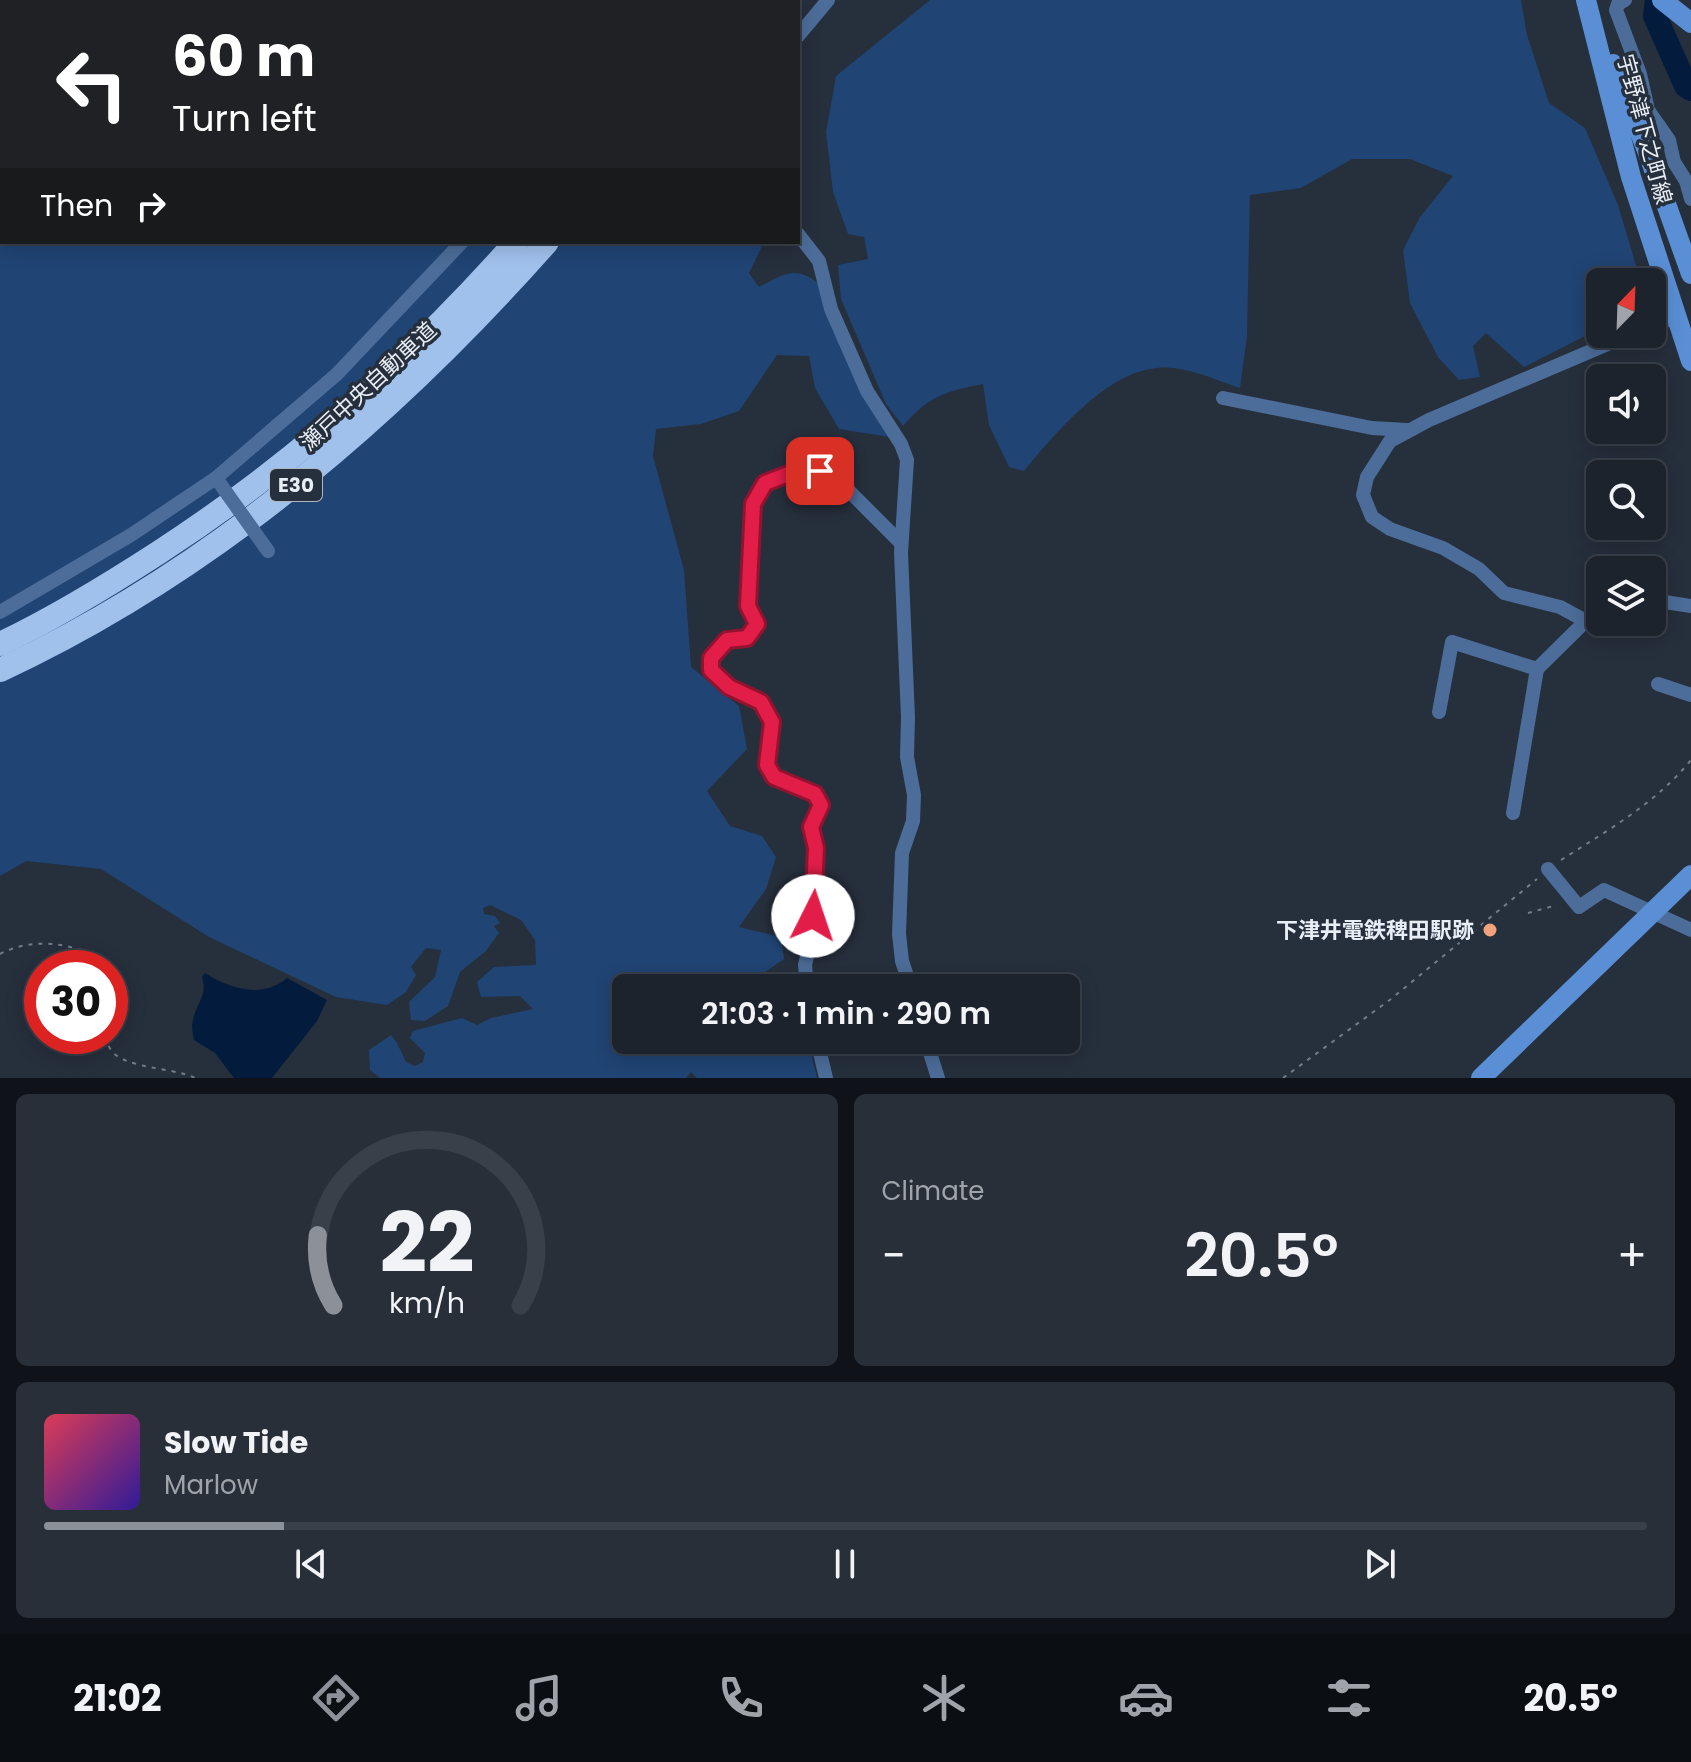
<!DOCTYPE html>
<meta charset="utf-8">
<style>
body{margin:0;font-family:Poppins,"Noto Sans JP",sans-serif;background:#292f39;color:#f1f3f6;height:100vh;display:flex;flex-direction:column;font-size:30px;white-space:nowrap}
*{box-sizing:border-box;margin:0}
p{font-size:26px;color:#a0a4aa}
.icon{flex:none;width:44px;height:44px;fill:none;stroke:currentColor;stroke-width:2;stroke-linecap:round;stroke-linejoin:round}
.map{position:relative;height:1078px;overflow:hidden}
.sheet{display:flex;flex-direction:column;gap:16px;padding:16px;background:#0f1319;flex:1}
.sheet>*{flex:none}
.hud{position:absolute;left:0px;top:0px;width:800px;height:244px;box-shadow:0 4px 20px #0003,0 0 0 2px #3a4049;background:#202124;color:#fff;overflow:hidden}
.needle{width:52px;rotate:23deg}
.buttons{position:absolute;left:1586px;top:268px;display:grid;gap:16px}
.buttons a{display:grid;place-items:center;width:80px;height:80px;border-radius:12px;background:#1c232d;box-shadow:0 4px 20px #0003,0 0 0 2px #3a4049;font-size:40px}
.speed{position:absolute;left:24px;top:950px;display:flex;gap:16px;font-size:40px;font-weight:700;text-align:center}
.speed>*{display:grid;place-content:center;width:104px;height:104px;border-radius:50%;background:#1c232d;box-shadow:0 4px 20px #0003,0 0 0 2px #3a4049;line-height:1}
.speed .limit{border:12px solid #d22;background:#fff;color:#111}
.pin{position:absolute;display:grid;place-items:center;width:68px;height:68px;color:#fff;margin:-34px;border-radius:16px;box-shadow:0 4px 12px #0006}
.me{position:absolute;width:88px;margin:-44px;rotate:4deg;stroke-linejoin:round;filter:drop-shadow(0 0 6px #0008)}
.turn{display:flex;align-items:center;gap:28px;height:168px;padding:0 40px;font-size:36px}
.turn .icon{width:104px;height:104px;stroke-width:2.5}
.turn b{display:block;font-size:56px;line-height:68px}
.then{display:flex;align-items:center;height:76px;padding:0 40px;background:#0003;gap:16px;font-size:30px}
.big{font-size:60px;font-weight:600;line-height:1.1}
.sheet .widget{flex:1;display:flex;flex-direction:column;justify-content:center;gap:12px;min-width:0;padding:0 28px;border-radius:12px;background:#292f39}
.sheet .dial{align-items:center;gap:0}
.dial svg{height:208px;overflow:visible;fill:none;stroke:#3a4049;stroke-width:7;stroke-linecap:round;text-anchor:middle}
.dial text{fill:#f1f3f6;stroke:none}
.song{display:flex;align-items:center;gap:24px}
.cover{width:96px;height:96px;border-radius:12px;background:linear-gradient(135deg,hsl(350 70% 55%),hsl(250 70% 35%))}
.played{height:8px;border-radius:4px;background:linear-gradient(90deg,#8c9099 15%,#3a4049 15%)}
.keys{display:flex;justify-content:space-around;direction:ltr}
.heat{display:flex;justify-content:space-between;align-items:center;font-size:44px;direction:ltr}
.sheet .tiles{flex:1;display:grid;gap:16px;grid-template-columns:1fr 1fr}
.widget:last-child{grid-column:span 2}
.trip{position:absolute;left:612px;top:974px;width:468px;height:80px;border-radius:12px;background:#1c232d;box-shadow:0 4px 20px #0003,0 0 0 2px #3a4049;font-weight:600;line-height:80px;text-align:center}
.menu{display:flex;height:128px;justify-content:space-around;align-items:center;background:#0b0e12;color:#a0a4aa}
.menu .icon{width:56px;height:56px}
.menu .active{color:#8c9099}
.menu b{font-size:36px;color:#f1f3f6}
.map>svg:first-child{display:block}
.green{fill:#204474}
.water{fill:#031c3d}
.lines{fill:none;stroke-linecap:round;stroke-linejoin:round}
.river{stroke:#031c3d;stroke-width:24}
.path{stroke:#747c87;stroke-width:2;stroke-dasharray:4 6;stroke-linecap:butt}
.street{stroke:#4c6d99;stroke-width:14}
.secondary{stroke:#5a8fd6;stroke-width:20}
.highway{stroke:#a1c1ed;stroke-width:24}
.street-bridge{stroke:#4c6d99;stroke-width:14}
.route-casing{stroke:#92132f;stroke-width:20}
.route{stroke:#e11d48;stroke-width:14}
.poi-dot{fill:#f1a17c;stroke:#262f3c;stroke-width:3}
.labels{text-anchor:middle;stroke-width:7;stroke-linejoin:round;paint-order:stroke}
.shield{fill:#262f3c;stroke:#aeb5be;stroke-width:2}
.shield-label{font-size:20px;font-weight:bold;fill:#e8eef6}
.street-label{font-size:22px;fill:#e8eef6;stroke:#262f3c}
.poi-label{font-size:22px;font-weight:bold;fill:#e8eef6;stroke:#262f3c;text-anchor:end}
</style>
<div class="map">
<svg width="1691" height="1078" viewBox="0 0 1691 1078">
<rect width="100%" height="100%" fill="#262f3c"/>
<!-- green -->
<g class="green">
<path d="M 0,0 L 647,0 L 2,2 L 2,242 L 764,242 L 749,273 L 759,287 C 782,275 796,264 819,284 L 890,437 L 839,429 L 815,388 L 809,356 L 777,355 L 739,411 L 701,424 L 656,429 L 653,456 L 684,570 L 691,667 L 739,706 L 747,749 L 707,791 L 730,826 L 762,836 L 776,857 L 766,889 L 739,927 L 781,937 L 784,959 L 761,975 L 766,988 L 626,988 L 626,1040 L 808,1040 L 817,1078 L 697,1078 L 691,1072 L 686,1078 L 380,1078 L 370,1070 L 369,1050 L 391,1035 L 397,1043 L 406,1062 L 415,1066 L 423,1062 L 425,1053 L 410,1038 L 413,1031 L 462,1018 L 477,1025 L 491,1018 L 533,1009 L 520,996 L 481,997 L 477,982 L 494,967 L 536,965 L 535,940 L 521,920 L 490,905 L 483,908 L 484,914 L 495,916 L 500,923 L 494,926 L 499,933 L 486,951 L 460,972 L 448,1006 L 425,1021 L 411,1020 L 409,1002 L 435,977 L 441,950 L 426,948 L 411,967 L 416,975 L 406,992 L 387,1005 L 336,997 L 209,937 L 101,869 L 26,861 L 0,876 Z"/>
<path d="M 930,0 L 1521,0 L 1527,35 L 1549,103 L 1585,128 L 1618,205 L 1641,282 L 1600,282 L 1600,318 L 1587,335 L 1524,367 L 1486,333 L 1473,346 L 1480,377 L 1459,380 L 1438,357 L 1410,303 L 1403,250 L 1420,217 L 1453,176 L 1410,159 L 1352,159 L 1301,188 L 1250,195 L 1247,336 L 1240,388 C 1215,380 1184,365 1157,368 C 1105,373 1056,433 1024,471 L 1009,467 L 989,425 L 983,384 C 944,392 930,395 903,426 L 886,404 L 841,299 L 838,265 L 868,259 L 864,237 L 848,234 L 833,192 L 826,132 L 836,76 Z"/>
</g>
<!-- water -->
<path class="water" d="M 205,973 C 230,989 262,999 287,978 L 327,1000 L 317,1021 L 272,1078 L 234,1078 L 215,1053 L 194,1040 C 193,1034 191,1027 193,1020 C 196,1003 208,996 202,977 Z"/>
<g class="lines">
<!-- river -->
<polyline class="river" points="1657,0 1655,16 1686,86 1691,89"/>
<!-- path -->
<g class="path">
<path d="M 1561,860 C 1608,830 1655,804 1691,760"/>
<polyline points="1528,913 1557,905"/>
<path d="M 0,954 C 30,938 66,942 96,956 C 106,960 116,965 119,975 C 123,988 113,1010 110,1023"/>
<path d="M 108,1036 C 103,1070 169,1065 195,1078"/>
<polyline points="1283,1078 1391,999 1537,879"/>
</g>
<!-- street -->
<g class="street">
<polyline points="457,0 457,2"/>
<polyline points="1625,0 1618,4 1616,10 1640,74 1648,110 1669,140 1674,162 1686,181 1691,199"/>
<polyline points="578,2 579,0"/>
<polyline points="798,36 828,0"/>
<polyline points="798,234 819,261 831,309 867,391 901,444 907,460 901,553 908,717 907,757 914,795 913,821 902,853 899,934 902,961 911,988"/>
<polyline points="1652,326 1676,317"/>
<polyline points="1223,398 1372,428 1407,430"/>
<polyline points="1652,600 1691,606"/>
<polyline points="0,612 131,535 216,478 337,374 462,242"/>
<polyline points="1584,620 1560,607 1504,593 1479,569 1443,548 1390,529 1372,517 1363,495 1367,477 1390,441 1429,420 1631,334"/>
<polyline points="1658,684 1691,695"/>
<polyline points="1439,712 1452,642 1537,669 1600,607"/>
<polyline points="1513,813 1537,669"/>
<polyline points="1548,869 1579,907 1604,890 1691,930"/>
<polyline points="807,988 805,965 811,939 816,848 811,827 821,805 815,794 774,777 767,765 772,722 761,702 729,687 711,670 711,658 727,640 747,638 757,624 748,606 748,585 753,504 765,483 796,471 820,471 841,483 901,543"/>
<polyline points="817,1040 826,1078"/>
<polyline points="926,1040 938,1078"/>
</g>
<!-- secondary -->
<g class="secondary">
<polyline points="1586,0 1631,177 1691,361"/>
<polyline points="1662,0 1691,23"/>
<polyline points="1613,64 1648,153 1691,274"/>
<polyline points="1481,1078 1691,875"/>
</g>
<!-- highway -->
<g class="highway">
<polyline points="705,2 706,0"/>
<polyline points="733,2 734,0"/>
<path d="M 0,644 C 55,618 107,586 158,553 C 292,466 410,362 516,242"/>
<path d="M 0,670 C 213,571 393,416 547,242"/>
</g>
<!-- street-bridge -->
<polyline class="street-bridge" points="216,478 268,551"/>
</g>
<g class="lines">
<defs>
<polyline id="route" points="813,916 816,848 811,827 821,805 815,794 774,777 767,765 772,722 761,702 729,687 711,670 711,658 727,640 747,638 757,624 748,606 753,504 765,483 796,471 820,471"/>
</defs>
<!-- route casing -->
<use href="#route" class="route-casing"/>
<!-- route -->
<use href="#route" class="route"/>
</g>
<!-- markers -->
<circle class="poi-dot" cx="1490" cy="930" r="8"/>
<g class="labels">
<!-- shield labels -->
<rect class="shield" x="270" y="469" width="52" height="32" rx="6"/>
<g class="shield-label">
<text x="296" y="492">E30</text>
</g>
<!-- street labels -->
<g class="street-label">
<text transform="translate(1645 129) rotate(75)" y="8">宇野津下之町線</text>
<text transform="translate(368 386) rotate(-43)" y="8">瀬戸中央自動車道</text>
</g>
<!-- poi labels -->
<g class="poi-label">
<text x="1474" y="938">下津井電鉄稗田駅跡</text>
</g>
</g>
</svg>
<div class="buttons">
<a><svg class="needle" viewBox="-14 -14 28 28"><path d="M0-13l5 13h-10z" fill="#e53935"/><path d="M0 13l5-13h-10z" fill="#a0a4aa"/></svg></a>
<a><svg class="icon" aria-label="sound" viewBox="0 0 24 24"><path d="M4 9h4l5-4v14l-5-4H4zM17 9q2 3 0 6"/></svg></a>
<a><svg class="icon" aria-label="search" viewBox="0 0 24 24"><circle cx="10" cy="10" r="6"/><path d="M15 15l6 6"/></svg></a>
<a><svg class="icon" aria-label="layers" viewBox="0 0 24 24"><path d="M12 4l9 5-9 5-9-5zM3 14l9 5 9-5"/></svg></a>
</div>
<div class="speed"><div class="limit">30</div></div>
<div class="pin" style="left:820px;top:471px;background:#d93025"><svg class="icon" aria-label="arrive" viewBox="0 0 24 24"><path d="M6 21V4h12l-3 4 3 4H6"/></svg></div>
<svg class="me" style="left:813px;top:916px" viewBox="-20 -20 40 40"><circle r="19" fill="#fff"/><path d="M0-13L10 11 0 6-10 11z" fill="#e11d48"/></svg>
<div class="trip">21:03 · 1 min · 290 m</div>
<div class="hud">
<div class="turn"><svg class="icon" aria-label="left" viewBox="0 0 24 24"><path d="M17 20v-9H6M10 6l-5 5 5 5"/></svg><div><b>60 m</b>Turn left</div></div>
<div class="then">Then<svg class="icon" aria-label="right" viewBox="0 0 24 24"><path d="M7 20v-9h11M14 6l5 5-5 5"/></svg></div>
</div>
</div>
<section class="sheet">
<div class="tiles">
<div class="widget dial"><svg viewBox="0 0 100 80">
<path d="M14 69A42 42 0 1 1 86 69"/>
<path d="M14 69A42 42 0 0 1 8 42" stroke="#8c9099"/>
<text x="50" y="56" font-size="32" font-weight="700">22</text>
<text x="50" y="72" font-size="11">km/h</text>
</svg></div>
<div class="widget"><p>Climate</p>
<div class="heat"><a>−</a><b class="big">20.5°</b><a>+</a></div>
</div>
<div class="widget">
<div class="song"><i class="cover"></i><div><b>Slow Tide</b><p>Marlow</p></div></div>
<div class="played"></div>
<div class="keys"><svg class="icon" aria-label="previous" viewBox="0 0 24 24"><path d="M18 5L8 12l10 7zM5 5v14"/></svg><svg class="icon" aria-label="pause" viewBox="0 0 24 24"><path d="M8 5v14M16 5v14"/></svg><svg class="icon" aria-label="next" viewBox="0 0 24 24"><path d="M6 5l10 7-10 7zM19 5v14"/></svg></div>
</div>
</div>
</section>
<nav class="menu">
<b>21:02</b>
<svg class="icon active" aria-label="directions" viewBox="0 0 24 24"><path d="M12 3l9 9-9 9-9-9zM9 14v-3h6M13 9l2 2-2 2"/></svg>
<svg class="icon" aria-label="music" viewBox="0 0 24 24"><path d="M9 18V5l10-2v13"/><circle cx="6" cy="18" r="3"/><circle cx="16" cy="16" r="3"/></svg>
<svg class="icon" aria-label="phone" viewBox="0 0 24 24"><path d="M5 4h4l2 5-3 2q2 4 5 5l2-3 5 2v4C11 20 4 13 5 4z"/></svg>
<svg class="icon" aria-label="climate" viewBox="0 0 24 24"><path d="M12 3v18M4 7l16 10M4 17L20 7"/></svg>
<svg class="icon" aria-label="car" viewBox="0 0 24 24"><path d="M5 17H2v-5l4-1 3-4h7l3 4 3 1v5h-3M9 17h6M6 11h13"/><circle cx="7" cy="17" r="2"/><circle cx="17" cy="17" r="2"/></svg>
<svg class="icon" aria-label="filters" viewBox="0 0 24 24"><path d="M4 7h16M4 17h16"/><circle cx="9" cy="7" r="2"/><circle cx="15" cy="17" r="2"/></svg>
<b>20.5°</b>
</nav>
